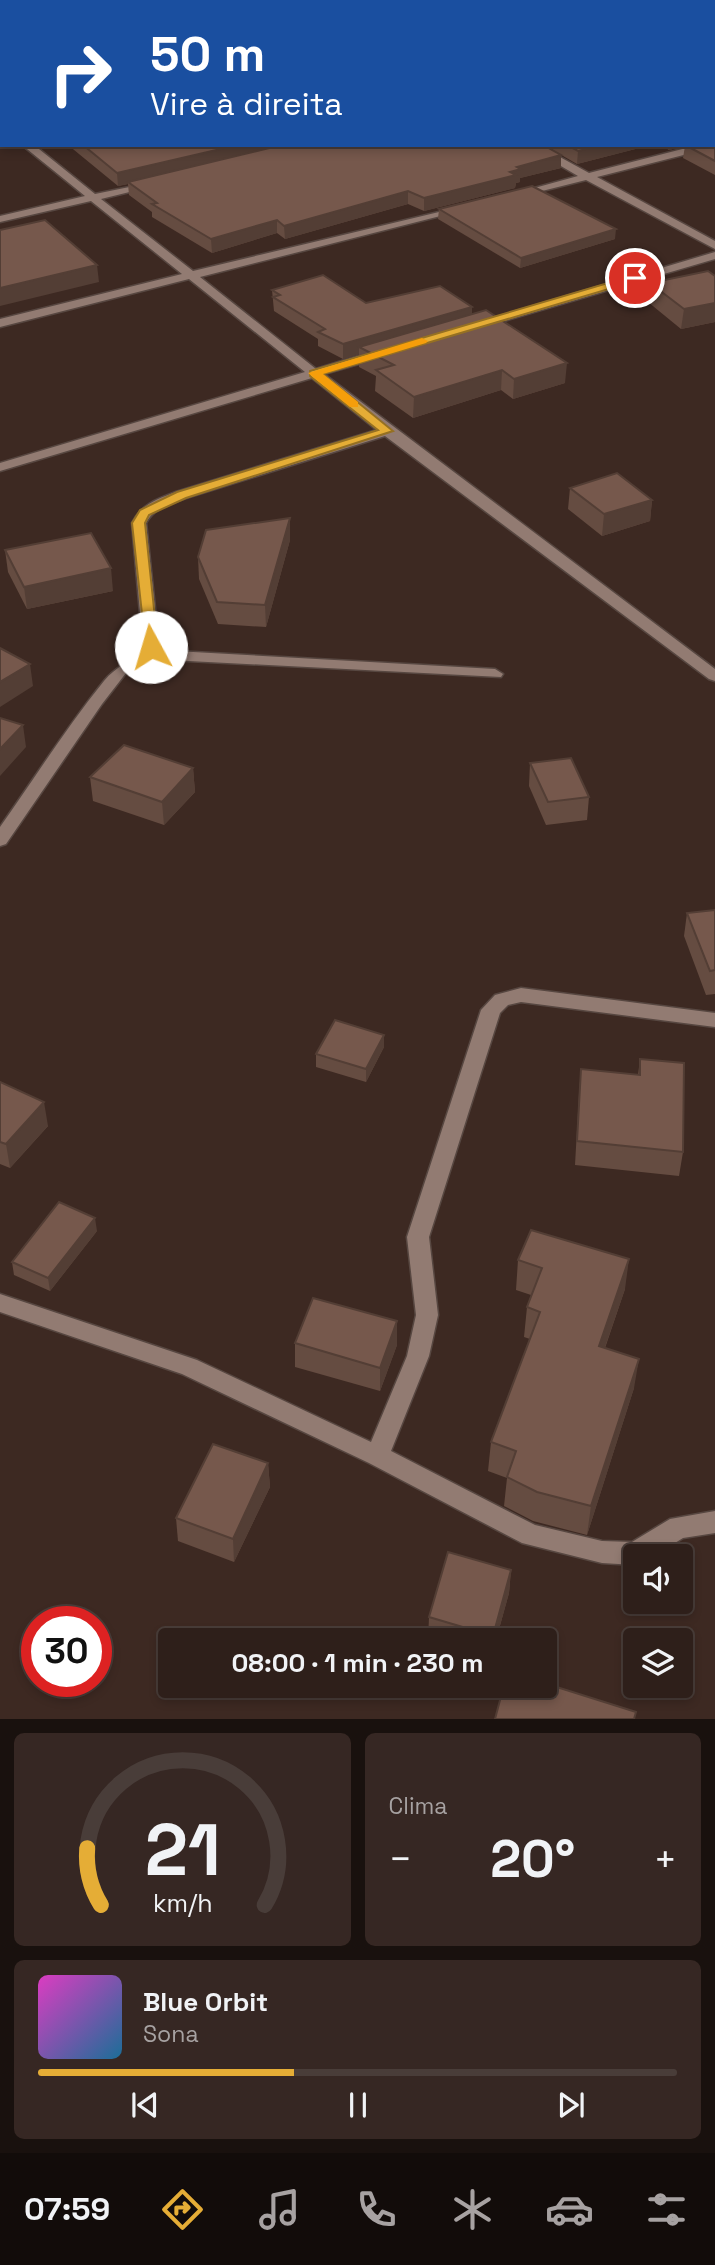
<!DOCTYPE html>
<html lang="pt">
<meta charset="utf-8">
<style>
body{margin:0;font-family:"Space Grotesk",sans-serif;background:#362723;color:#f1f3f6;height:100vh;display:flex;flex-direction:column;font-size:26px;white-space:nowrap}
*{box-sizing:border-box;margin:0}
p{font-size:23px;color:#a7a2a2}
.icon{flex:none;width:38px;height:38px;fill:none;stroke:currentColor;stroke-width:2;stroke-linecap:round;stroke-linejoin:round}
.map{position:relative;height:1719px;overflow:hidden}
.drawer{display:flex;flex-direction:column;gap:14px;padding:14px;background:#19110e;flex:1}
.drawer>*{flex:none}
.hud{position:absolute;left:0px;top:0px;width:716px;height:147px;box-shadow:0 4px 10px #0003,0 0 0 2px #493d39;background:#1a4fa0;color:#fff;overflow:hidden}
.tools{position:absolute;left:623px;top:1544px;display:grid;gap:14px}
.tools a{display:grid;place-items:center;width:70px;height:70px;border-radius:7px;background:#2e1f1a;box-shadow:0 4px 10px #0003,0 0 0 2px #493d39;font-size:35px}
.speed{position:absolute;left:21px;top:1606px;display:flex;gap:14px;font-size:35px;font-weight:700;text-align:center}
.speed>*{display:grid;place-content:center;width:91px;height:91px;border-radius:50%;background:#2e1f1a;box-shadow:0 4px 10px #0003,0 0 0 2px #493d39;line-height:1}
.speed .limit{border:10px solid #d22;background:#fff;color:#111}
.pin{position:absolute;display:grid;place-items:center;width:60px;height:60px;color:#fff;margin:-30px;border:4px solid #fff;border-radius:50%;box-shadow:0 2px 7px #0007}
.me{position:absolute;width:77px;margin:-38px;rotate:354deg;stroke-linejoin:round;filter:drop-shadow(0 0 5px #0008)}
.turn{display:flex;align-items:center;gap:24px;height:147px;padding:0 35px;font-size:32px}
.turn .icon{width:91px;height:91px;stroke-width:2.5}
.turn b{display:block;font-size:49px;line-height:60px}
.big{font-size:52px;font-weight:600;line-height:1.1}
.drawer .widget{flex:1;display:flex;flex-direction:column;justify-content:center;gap:10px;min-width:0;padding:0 24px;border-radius:10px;background:#362723}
.drawer .dial{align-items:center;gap:0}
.dial svg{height:182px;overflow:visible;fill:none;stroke:#493d39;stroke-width:7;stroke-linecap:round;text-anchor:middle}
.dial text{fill:#f1f3f6;stroke:none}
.song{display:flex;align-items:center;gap:21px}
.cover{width:84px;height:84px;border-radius:10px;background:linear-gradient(135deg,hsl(310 70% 55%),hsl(200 70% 35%))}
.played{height:7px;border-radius:4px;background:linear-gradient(90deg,#e5ad36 40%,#493d39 40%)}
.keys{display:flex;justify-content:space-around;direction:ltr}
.heat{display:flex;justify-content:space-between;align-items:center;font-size:38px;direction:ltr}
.drawer .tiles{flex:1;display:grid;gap:14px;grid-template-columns:1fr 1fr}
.widget:last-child{grid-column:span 2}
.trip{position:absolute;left:158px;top:1628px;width:399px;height:70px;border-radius:7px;background:#2e1f1a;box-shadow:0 4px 10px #0003,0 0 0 2px #493d39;font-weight:600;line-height:70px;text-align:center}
.tabs{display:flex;height:112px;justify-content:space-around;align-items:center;background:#120c0a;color:#a7a2a2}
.tabs .icon{width:49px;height:49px}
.tabs .active{color:#e5ad36}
.tabs b{font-size:32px;color:#f1f3f6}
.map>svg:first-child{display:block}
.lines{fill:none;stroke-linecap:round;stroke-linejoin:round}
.minor-casing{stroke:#574741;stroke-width:3}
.minor{fill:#927b72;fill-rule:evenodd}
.wall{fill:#654c41}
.shaded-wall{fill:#533e35}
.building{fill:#76584c;stroke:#533e35;stroke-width:2}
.route{fill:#e5ad36;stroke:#957023;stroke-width:2}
.slow{fill:#f59e0b}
</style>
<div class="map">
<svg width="715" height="1719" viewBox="0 0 715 1719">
<rect width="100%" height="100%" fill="#3d2922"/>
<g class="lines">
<defs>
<g id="minor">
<polygon points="260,0 270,0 271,2 261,2"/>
<polygon points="568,0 583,0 566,2"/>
<polygon points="0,121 2,121 2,128 0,127"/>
<polygon points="715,143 715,147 597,177 715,241 715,249 586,180 514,198 509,195 578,176 525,145 538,145 589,173 698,145 714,145"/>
<path d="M 22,145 L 34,145 L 95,194 L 154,182 L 154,186 L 101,199 L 193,271 L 464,206 L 464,210 L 200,277 L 316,369 L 378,350 L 386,350 L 386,356 L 324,374 L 715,669 L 715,681 L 709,679 L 385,436 L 186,498 C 171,504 154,507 146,523 L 159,647 L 157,650 L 495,669 L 503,674 L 501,677 L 150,659 L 146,664 L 126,673 L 102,704 L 6,844 L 0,846 L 0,827 C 34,779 66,728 104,681 C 116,666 132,662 143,647 L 132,523 C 142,504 157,499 176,492 L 377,430 L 312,378 L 0,471 L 0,463 L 305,372 L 189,279 L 0,327 L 0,319 L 182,274 L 91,201 L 0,222 L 0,216 L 85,196 Z"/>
<polygon points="715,252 715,259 480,328 470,325"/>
<polygon points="521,988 715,1013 715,1027 521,1002 508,1005 500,1013 429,1237 438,1315 429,1356 391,1451 535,1525 602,1541 632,1542 670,1519 715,1511 715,1533 683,1538 654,1556 635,1556 635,1565 602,1563 522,1543 369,1463 182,1374 0,1312 0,1294 197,1360 371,1442 407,1356 416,1315 407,1237 481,1010 495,995"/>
</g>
</defs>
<!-- minor casing -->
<use href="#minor" class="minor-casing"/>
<!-- minor -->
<use href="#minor" class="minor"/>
</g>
<!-- wall -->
<g class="wall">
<polygon points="715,0 715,175 683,158 685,146 669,150 661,145 714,145 714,2"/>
<polygon points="68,145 543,145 561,168 520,178 520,182 516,183 515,188 424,211 408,204 285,239 277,233 212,253 152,217 152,212 129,195 128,184 118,186"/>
<polygon points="544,145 651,145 577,164"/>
<polygon points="439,209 615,239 520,268 438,219"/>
<polygon points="715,276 715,322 681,329 648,302 650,283"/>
<polygon points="272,290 366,303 472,307 472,314 565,383 513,399 501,390 413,418 375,391 376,376 359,367 359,354 343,359 318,346 318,339 274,311"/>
<polygon points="570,488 652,500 650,521 602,536 568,509"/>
<polygon points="290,518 290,540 266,627 218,624 199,579 198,557"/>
<polygon points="5,550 113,591 27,609 8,572"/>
<polygon points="530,763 589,797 587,820 546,825 529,786"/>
<polygon points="193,768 195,792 164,825 93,801 90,777"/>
<polygon points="715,910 715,994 706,995 684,936 687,913"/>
<polygon points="384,1047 366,1082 316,1067 316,1054"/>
<polygon points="640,1059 683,1152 679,1176 575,1165 579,1093 581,1069 638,1075"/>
<polygon points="0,1082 48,1126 10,1168 0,1164"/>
<polygon points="97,1231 50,1291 14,1275 12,1262"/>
<polygon points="518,1260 625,1289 605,1348 634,1388 587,1535 533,1521 504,1506 507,1478 488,1471 491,1442 530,1339 524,1337 527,1307 531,1295 516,1290"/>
<polygon points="397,1321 397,1345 380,1391 295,1367 295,1343"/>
<polygon points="268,1463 270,1487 234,1562 178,1541 176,1518"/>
<polygon points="511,1570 509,1593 496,1640 428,1640 429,1617"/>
</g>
<!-- shaded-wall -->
<g class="shaded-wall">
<polygon points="238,145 292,145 128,182 128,184 118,186 117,173"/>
<polygon points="602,145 651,145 577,164 578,151"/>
<polygon points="669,145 685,145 685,146 669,150"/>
<polygon points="561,155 561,168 520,178 520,182 516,183 515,188 424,211 424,198 510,172 517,167"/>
<polygon points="408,191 408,204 285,239 284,226"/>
<polygon points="277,220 277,233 212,253 211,239"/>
<polygon points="616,229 615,239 520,268 521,258"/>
<polygon points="97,265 99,282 0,306 0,288"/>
<polygon points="715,303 715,322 681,329 684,309"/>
<polygon points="472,307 472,321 359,347 359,354 343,359 343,344"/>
<polygon points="567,363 565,383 513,399 514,379"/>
<polygon points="502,370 501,390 413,418 414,397"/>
<polygon points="652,500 650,521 602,536 604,514"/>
<polygon points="290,518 290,540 266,627 265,605"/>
<polygon points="111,568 113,591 27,609 24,587"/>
<polygon points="30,664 33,686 0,707 0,682"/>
<polygon points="23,725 26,747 0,776 0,749"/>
<polygon points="193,768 195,792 164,825 162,802"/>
<polygon points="384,1035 384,1047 366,1082 366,1069"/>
<polygon points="44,1102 48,1126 10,1168 6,1144"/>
<polygon points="95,1218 97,1231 50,1291 48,1278"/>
<polygon points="629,1259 625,1289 595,1376 599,1346"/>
<polygon points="397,1321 397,1345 380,1391 380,1368"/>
<polygon points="639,1359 634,1388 587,1535 591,1506"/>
<polygon points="268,1463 270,1487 234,1562 233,1539"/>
<polygon points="511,1570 509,1593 496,1640 493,1640"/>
</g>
<!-- building -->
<g class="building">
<polygon points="641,0 715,0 715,39 714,39 714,2 633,2"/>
<rect x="714" y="48" width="1" height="80"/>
<polygon points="714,138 715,138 715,161 685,145 714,145"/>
<polygon points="83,145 238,145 117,173"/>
<polygon points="282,145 543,145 561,155 517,167 521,169 510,172 516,175 424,198 408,191 284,226 277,220 211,239 152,204 157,203 128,182"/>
<polygon points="567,145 602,145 578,151"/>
<polygon points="532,186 616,229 521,258 439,209"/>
<polygon points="45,220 97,265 0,288 0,230"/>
<polygon points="708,271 715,276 715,303 684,309 650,283"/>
<polygon points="323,275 366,303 440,286 472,307 343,344 318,332 325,329 273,297 280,295 272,290"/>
<polygon points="486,310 567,363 514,379 502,370 414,397 376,370 394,365 359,347"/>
<polygon points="617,473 652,500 604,514 570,488"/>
<polygon points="290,518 265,605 217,602 198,557 206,530"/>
<polygon points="91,533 111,568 24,587 5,550"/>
<polygon points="0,648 30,664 0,682"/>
<polygon points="0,718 23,725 0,749"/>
<polygon points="124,745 193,768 162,802 90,777"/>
<polygon points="571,758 589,797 548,802 530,763"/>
<polygon points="715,910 715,970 710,971 687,913"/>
<polygon points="335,1020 384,1035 366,1069 316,1054"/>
<polygon points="640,1059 684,1063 683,1152 577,1141 581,1069 640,1075"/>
<polygon points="0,1082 44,1102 6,1144 0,1142"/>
<polygon points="59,1202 95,1218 48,1278 12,1262"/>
<polygon points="531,1230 629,1259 599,1346 639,1359 591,1506 537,1492 507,1477 516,1451 491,1442 540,1312 527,1307 542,1268 518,1260"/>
<polygon points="313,1298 397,1321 380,1368 295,1343"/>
<polygon points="213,1444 268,1463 233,1539 176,1518"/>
<polygon points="448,1552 511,1570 493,1636 429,1617"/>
<polygon points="544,1683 636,1712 634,1719 495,1719 504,1685 544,1685"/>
</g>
<!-- route -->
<polygon class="route" points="635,275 639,276 639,280 323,374 393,431 186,498 149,515 145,523 158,647 146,650 132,523 140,510 177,492 378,430 310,376 310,371"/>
<!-- slow -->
<polygon class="slow" points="422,338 428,341 426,343 323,374 358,402 358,407 350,407 308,373"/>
</svg>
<div class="tools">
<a><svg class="icon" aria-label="sound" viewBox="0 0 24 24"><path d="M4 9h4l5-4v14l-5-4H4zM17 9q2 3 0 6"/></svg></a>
<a><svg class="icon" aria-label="layers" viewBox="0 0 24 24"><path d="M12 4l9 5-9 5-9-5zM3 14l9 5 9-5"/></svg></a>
</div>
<div class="speed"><div class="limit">30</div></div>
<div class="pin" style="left:635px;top:278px;background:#d93025"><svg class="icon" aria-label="arrive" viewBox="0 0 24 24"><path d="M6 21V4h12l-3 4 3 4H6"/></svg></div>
<svg class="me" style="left:151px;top:647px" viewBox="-20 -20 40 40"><circle r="19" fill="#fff"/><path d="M0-13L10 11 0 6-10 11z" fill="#e5ad36"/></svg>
<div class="trip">08:00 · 1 min · 230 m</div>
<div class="hud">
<div class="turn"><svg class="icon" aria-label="right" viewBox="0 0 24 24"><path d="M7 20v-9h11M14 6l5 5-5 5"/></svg><div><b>50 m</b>Vire à direita</div></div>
</div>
</div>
<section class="drawer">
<div class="tiles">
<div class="widget dial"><svg viewBox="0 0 100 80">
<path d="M14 69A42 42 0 1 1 86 69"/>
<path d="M14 69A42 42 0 0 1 8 44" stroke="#e5ad36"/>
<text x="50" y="56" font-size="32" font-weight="700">21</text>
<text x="50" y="72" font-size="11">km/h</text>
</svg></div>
<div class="widget"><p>Clima</p>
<div class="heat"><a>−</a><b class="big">20°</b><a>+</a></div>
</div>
<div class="widget">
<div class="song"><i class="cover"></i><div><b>Blue Orbit</b><p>Sona</p></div></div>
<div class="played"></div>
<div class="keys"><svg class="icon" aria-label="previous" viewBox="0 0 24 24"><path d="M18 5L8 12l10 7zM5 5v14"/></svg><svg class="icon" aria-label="pause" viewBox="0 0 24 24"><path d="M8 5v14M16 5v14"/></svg><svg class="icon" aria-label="next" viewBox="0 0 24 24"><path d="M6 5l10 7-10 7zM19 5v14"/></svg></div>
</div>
</div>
</section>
<nav class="tabs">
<b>07:59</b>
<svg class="icon active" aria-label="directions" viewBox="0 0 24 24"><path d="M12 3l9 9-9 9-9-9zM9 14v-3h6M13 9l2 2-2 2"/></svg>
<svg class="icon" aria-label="music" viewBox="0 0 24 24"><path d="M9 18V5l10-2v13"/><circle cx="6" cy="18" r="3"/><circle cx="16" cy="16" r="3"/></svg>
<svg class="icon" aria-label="phone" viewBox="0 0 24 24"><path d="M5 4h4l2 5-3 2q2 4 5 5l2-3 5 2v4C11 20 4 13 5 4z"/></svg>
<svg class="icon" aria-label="climate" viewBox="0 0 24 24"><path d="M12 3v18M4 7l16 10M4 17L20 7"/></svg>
<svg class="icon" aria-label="car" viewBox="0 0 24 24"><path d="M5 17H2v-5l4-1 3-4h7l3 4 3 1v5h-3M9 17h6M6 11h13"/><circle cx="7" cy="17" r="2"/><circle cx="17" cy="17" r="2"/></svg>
<svg class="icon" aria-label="filters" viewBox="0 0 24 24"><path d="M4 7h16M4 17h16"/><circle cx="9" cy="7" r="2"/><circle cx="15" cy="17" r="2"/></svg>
</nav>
